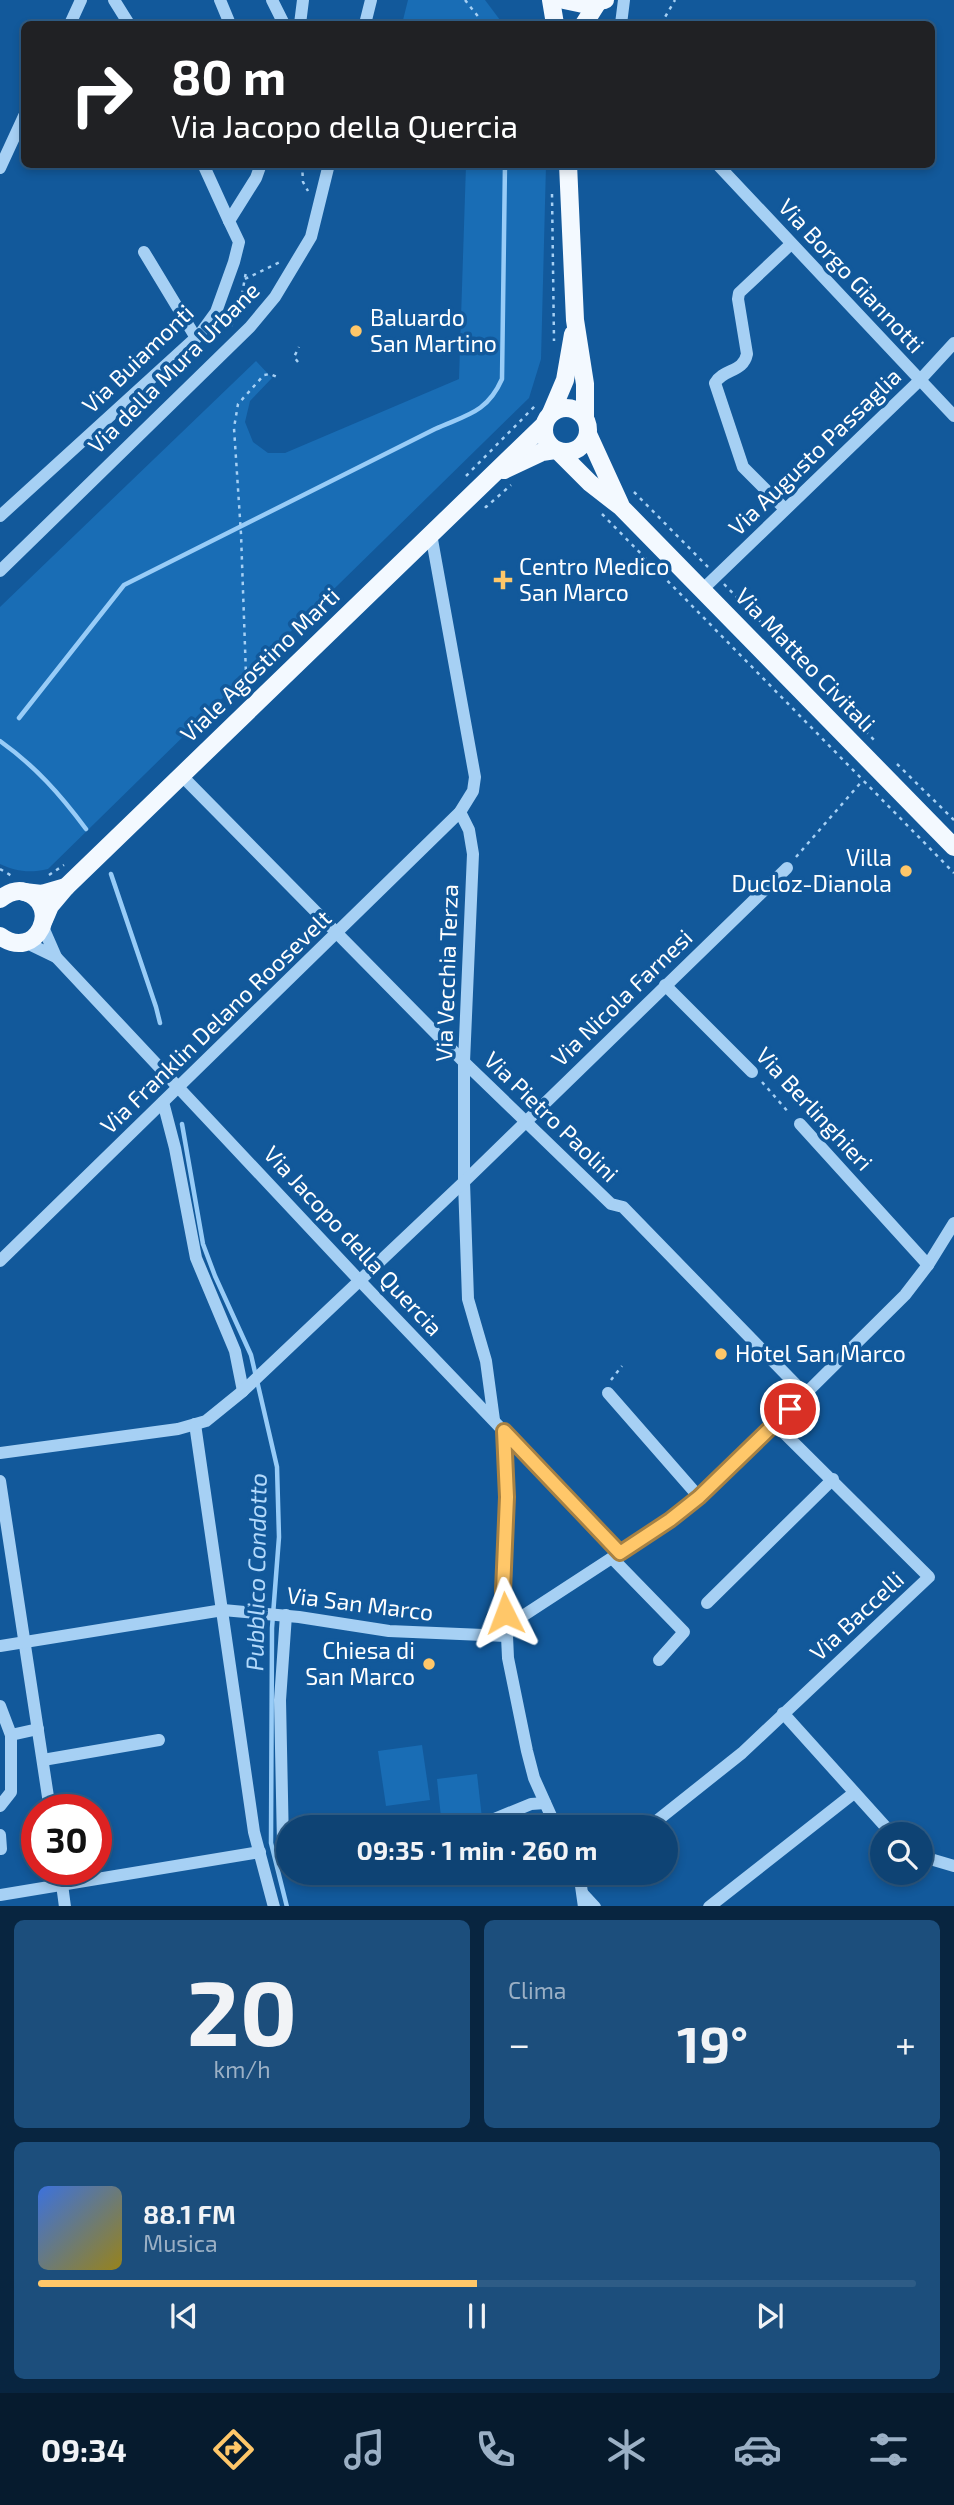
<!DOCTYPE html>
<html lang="it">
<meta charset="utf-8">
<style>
body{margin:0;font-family:"Exo 2",sans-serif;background:#1c4e7c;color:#f1f3f6;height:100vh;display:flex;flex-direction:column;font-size:26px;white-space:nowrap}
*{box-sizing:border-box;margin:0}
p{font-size:23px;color:#9bb0c5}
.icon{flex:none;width:38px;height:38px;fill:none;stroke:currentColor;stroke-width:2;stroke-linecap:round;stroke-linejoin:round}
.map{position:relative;height:1906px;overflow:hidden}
.side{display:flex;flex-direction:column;gap:14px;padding:14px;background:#082540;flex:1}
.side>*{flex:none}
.hud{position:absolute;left:21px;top:21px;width:914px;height:147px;border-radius:10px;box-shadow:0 4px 10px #0003,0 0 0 2px #2e5c86;background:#202124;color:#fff;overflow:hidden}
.fabs{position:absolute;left:870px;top:1822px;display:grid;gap:14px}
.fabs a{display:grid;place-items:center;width:63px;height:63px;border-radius:50%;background:#0e4374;box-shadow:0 4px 10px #0003,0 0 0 2px #2e5c86;font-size:35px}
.speed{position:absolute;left:21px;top:1794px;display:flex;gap:14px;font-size:35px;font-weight:700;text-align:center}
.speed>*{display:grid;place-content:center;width:91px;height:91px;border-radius:50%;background:#0e4374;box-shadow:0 4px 10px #0003,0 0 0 2px #2e5c86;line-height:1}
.speed .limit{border:10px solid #d22;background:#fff;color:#111}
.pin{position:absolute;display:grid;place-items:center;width:60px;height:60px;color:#fff;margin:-30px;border:4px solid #fff;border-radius:50%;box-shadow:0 2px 7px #0007}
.me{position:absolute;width:77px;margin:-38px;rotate:357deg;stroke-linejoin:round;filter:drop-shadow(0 0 5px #0008)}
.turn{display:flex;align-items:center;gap:24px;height:147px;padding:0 35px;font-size:32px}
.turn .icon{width:91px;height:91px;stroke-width:2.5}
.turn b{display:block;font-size:49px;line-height:60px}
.big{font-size:52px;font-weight:700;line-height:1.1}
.side .widget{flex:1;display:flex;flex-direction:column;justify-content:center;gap:10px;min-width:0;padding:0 24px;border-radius:10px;background:#1c4e7c}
.side .dial{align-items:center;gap:0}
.dial b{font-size:91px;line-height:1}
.song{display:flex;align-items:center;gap:21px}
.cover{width:84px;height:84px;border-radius:10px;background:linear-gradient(135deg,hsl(220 70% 55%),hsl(50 70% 35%))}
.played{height:7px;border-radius:4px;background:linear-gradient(90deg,#ffc769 50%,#2e5c86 50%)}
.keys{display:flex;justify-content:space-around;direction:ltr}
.heat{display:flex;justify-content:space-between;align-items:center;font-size:38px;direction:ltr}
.side .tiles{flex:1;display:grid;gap:14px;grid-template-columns:1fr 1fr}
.widget:last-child{grid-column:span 2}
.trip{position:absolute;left:276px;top:1815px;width:402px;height:70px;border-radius:35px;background:#0e4374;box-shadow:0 4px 10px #0003,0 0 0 2px #2e5c86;font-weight:700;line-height:70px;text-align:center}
.menu{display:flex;height:112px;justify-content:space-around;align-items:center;background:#061b2e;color:#9bb0c5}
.menu .icon{width:49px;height:49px}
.menu .current{color:#ffc769}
.menu b{font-size:32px;color:#f1f3f6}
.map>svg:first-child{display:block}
.green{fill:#196db5}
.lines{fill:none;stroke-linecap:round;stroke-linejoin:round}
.stream{stroke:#98ccf7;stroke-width:4.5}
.path{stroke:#a6d0f4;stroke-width:2.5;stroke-dasharray:3.5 5;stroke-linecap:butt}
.minor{stroke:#a6d0f4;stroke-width:12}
.major{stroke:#f3f9ff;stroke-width:18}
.route-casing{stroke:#a68144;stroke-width:18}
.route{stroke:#ffc769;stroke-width:12}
.poi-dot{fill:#ffc769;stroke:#12599b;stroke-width:2.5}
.labels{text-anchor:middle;stroke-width:7;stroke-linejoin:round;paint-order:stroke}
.street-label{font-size:23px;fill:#fff;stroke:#12599b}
.poi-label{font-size:23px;fill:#fff;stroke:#12599b;text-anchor:start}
.water-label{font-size:24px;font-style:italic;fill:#b2d9fb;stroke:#12599b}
</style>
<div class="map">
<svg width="954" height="1907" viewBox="0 0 954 1907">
<rect width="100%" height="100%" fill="#12599b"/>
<!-- green -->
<g class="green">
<polygon points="408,0 485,0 503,24 402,24"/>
<path d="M 466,165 L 546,165 L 541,359 L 529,398 L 48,869 C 30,873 17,872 0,864 L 0,607 L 256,361 L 272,378 L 250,401 L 245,422 L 253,442 L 268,453 L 285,453 L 459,379 Z"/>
<polygon points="422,1745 430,1800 386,1806 378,1751"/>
<polygon points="477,1774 483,1827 442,1827 437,1779"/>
</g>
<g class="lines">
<!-- stream -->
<g class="stream">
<path d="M 19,718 L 124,585 L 435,429 C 466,415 487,413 502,379 L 505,164"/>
<path d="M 0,741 C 35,766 60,794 86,829"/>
<polyline points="111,874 156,1007 160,1023"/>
<polyline points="182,1124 203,1244 215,1276 251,1355 277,1467 279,1537 272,1628 271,1843 287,1907"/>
</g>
<!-- path -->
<g class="path">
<polyline points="465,0 484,24"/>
<polyline points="661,24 675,0"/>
<polyline points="302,164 303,182 308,191"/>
<polyline points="552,194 554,341"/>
<polyline points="245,279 280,262"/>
<polyline points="231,326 239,311 246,272"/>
<polyline points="298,362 294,357 299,347"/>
<polyline points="466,476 535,406"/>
<polyline points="634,492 708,567"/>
<polyline points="485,506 486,507 511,485"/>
<polyline points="602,514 954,873"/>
<polyline points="724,584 875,741"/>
<polyline points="254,684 246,675 241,534 234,428 238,404 264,375 270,374 277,377"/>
<polyline points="897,764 954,820"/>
<polyline points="796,857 863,780"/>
<polyline points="0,869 12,876"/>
<polyline points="49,875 64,865"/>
<polyline points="762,1082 790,1114"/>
<polyline points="611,1380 622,1366"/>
</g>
<!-- minor -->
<g class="minor">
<polyline points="114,0 129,24"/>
<polyline points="220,0 230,24"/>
<polyline points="272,0 284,24"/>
<polyline points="70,24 81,0"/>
<polyline points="300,24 303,0"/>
<polyline points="365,24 371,0"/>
<polyline points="621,24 624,0"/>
<polyline points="203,164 229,221"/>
<polyline points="717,164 954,416"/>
<polyline points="0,168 24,116"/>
<polyline points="144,252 196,338"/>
<path d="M 785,509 L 743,467 L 715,383 C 724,368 743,373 747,354 L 738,299 L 739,293 L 791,244"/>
<polyline points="0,516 200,334 216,312 234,262 239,242 229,221 256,178 261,164"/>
<polyline points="0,571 250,327 275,297 311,237 329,164"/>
<polyline points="703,589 920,380 954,343"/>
<polyline points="182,776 464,1062 611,1204 623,1207 805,1394"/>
<polyline points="460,812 469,830 473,854 464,1062 464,1182 468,1299 486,1361 494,1420"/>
<polyline points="25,942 56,957 42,925"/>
<polyline points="56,957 359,1280 620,1553"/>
<polyline points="665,985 752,1072"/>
<polyline points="163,1102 175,1148 196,1258 235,1351 243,1391"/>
<polyline points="800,1124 928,1265"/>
<polyline points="0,1261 460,812 473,791 475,777 431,534"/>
<polyline points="608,1393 699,1497"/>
<polyline points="195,1424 254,1832 274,1907"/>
<path d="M 504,1431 C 506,1456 507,1481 506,1506 C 506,1538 496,1598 512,1623"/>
<polyline points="0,1453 178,1429 206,1421 243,1391 468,1178 787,868"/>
<polyline points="0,1481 50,1810"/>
<polyline points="612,1558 684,1632 659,1660"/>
<polyline points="707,1603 833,1479"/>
<polyline points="0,1646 223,1610 299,1617 389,1631 507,1636"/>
<polyline points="0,1706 11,1735 11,1792 0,1806"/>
<polyline points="783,1713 892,1834"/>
<polyline points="11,1735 38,1729"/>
<polyline points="43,1760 159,1740"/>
<polyline points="487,1822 531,1804 545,1803"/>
<polyline points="556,1827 534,1778 527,1751 508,1658 507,1636 512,1623 670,1520 699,1497 775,1424 905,1295 928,1265 954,1223"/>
<polyline points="649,1827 742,1753 929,1577 775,1424"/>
<polyline points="0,1835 1,1849"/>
<polyline points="283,1844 280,1700 286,1615"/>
<polyline points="920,1856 954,1866"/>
<polyline points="60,1869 65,1907"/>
<polyline points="579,1872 584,1907"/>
<polyline points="583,1894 595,1907"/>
<polyline points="0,1895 260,1852"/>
<polyline points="709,1907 854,1793"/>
</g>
<!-- major -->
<g class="major">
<polyline points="551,0 555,24"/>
<polyline points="564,0 583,4 605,0"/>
<polyline points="584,24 598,2"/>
<polyline points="568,164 575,320 585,384 585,417"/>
<circle cx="566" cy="430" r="22"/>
<polyline points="551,413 565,380 573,334"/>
<polyline points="588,434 620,504"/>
<polyline points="558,451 590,483 621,507 954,847"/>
<polyline points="504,470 542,452 555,450"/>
<polyline points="66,887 544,425"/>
<polyline points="24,892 42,894 66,887 50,906 44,920"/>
<path d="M 0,899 C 8,893 16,889 25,892 C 63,904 37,963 0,936"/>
</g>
</g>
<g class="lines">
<defs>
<polyline id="route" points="505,1613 503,1591 507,1497 504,1431 620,1553 670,1520 699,1497 790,1409"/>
</defs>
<!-- route casing -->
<use href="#route" class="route-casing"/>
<!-- route -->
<use href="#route" class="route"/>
</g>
<!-- markers -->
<g class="poi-dot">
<circle cx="356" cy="331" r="7"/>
<path d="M499.5 569.5h7v7h7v7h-7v7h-7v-7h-7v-7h7z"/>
<circle cx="906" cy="871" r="7"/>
<circle cx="721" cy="1354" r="7"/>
<circle cx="429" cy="1664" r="7"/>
</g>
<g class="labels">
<!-- street labels -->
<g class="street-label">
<text transform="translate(851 276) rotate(47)" y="8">Via Borgo Giannotti</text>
<text transform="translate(138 359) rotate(-44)" y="8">Via Buiamonti</text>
<text transform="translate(174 368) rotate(-45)" y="8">Via della Mura Urbane</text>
<text transform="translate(815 452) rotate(-44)" y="8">Via Augusto Passaglia</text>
<text transform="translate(805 660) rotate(46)" y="8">Via Matteo Civitali</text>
<text transform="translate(260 665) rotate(-44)" y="8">Viale Agostino Marti</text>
<text transform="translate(447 973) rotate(-88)" y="8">Via Vecchia Terza</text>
<text transform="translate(622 998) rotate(-44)" y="8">Via Nicola Farnesi</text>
<text transform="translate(216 1022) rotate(-44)" y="8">Via Franklin Delano Roosevelt</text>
<text transform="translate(814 1109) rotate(47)" y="8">Via Berlinghieri</text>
<text transform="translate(551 1117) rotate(44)" y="8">Via Pietro Paolini</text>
<text transform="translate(353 1241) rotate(47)" y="8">Via Jacopo della Quercia</text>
<text transform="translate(360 1604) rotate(7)" y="8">Via San Marco</text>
<text transform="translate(857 1616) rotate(-43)" y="8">Via Baccelli</text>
</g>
<!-- poi labels -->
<g class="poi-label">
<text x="370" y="326">Baluardo<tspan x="370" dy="26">San Martino</tspan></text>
<text x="519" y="575">Centro Medico<tspan x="519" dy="26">San Marco</tspan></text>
<text x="892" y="866" text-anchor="end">Villa<tspan x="892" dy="26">Ducloz-Dianola</tspan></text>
<text x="735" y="1362">Hotel San Marco</text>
<text x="415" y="1659" text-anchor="end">Chiesa di<tspan x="415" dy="26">San Marco</tspan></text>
</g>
<!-- water labels -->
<g class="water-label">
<text transform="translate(257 1572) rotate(-89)" y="8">Pubblico Condotto</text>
</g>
</g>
</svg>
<div class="fabs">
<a><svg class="icon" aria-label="search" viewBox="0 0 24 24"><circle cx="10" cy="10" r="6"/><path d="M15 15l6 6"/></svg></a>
</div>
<div class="speed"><div class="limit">30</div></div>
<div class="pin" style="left:790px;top:1409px;background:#d93025"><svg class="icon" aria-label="arrive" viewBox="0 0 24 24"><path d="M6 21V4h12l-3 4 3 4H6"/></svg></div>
<svg class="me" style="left:505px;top:1613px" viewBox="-20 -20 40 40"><path d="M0-17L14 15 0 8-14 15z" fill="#ffc769" stroke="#fff" stroke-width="4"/></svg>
<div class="trip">09:35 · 1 min · 260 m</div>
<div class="hud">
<div class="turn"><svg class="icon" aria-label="right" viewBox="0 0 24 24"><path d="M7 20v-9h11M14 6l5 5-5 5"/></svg><div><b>80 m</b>Via Jacopo della Quercia</div></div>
</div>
</div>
<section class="side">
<div class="tiles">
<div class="widget dial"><b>20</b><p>km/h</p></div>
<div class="widget"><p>Clima</p>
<div class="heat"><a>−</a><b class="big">19°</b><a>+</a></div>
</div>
<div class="widget">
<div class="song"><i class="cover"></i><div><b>88.1 FM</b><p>Musica</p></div></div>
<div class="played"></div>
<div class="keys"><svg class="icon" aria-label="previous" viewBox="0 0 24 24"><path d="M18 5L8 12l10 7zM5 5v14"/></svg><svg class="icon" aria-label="pause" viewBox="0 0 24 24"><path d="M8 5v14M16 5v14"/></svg><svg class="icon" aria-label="next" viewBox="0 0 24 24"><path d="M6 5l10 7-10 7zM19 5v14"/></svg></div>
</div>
</div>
</section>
<nav class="menu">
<b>09:34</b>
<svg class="icon current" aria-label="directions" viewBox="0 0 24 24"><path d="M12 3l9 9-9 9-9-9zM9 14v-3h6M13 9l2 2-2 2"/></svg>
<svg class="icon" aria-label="music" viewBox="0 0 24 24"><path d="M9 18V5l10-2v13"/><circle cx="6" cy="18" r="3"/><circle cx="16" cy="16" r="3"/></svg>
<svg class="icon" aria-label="phone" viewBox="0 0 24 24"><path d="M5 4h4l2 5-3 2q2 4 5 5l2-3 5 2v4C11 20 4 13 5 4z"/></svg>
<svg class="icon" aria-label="climate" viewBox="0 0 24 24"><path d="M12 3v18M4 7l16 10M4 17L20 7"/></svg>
<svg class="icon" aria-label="car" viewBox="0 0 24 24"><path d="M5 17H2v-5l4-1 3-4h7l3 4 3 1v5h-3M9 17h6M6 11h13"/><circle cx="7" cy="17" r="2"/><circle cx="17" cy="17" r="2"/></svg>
<svg class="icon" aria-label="filters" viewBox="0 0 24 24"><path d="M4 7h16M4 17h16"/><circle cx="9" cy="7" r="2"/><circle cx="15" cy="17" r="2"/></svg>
</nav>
